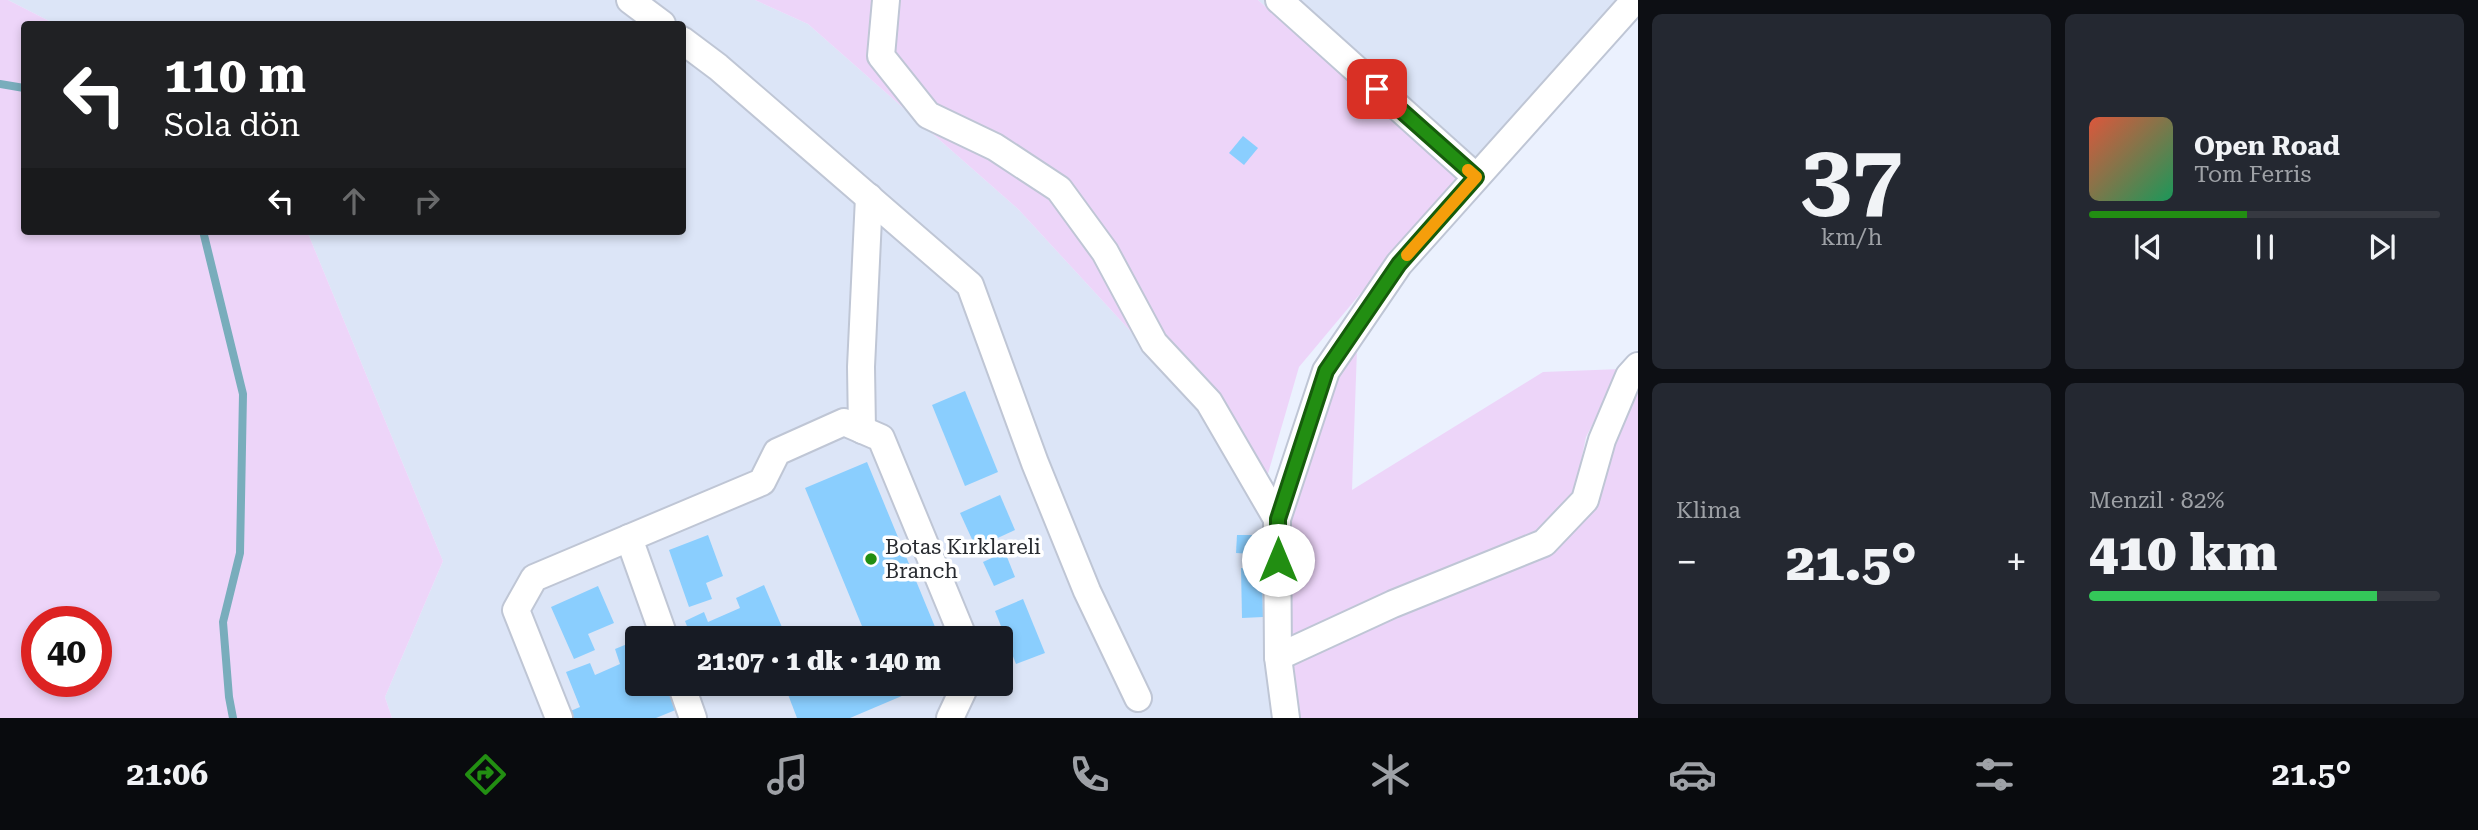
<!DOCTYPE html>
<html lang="tr">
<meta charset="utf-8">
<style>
body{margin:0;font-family:"Roboto Serif",serif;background:#242831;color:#f1f3f6;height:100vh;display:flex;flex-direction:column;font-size:26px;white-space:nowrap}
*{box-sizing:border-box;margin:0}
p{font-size:23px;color:#9ea1a6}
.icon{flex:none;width:38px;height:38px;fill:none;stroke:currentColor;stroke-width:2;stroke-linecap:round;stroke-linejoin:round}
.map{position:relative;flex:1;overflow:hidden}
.side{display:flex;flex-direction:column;gap:14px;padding:14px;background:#0d0f14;width:840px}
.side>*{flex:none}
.top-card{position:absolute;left:21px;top:21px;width:665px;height:214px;border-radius:7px;box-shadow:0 4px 10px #0003;background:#202124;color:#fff;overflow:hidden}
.speed{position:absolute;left:21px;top:606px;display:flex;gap:14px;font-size:35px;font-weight:700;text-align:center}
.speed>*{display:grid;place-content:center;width:91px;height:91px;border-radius:50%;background:#171b24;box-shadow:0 4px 10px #0003;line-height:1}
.speed .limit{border:10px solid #d22;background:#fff;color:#111}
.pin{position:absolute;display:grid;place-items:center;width:60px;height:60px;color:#fff;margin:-30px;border-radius:14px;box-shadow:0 4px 10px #0006}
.me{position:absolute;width:77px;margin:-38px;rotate:0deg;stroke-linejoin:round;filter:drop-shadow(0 0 5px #0008)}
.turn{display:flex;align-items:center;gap:24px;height:147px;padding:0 28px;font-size:32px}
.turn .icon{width:91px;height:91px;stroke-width:2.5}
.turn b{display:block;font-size:49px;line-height:60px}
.lanes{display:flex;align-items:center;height:66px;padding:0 28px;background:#0003;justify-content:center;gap:35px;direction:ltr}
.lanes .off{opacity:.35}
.big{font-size:52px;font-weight:800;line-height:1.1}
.side .tile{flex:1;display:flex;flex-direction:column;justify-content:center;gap:10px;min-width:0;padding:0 24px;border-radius:10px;background:#242831}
.side .dial{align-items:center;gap:0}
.dial b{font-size:91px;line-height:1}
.song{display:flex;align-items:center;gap:21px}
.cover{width:84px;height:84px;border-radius:10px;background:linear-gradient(135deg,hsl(10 70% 55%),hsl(150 70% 35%))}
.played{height:7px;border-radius:4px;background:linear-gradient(90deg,#228e12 45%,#363941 45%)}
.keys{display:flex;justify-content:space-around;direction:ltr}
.heat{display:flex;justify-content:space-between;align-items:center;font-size:38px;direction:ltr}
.charge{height:10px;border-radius:5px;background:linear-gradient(90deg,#34c759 82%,#363941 0)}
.side .tiles{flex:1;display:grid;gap:14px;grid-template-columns:repeat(2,1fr)}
.trip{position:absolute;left:625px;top:626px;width:388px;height:70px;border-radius:7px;background:#171b24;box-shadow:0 4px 10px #0003;font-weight:800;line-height:70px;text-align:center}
.tabs{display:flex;height:112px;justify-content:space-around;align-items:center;background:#090b0e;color:#9ea1a6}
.tabs .icon{width:49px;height:49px}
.tabs .active{color:#228e12}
.tabs b{font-size:32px;color:#f1f3f6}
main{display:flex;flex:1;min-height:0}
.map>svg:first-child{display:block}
.built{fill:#dce5f7;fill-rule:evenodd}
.green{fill:#edd5f9;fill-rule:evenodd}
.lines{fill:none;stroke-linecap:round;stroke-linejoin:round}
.stream{stroke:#79adbc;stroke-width:8}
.building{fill:#8acefe}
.minor-casing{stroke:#bfc6d5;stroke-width:30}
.minor{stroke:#fff;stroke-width:26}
.route-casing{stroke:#165c0c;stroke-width:18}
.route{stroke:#228e12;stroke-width:12}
.slow{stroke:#f59e0b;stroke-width:12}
.poi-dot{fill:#228e12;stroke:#fff;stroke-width:2.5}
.labels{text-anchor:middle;stroke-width:7;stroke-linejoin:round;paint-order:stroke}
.poi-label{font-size:21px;fill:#282b30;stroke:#fff;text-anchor:start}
</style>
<main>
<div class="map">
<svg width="1638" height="718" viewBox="0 0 1638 718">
<rect width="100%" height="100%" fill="#ebf1fe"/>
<!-- built -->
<g class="built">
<path d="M 8,0 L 755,0 L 808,24 L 1019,210 L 1205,412 L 1266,523 L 1273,718 L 392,718 L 385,697 L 443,561 L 307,231 L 682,231 L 682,24 L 55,24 ZM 637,639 L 1001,639 L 1001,684 L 637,684 Z"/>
<polygon points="1258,0 1616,0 1457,178"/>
</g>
<!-- green -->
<g class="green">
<path d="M 0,0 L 8,0 L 55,24 L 24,24 L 24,231 L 307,231 L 443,561 L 385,697 L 392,718 L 0,718 ZM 37,621 L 96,621 L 96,681 L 37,681 Z"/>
<polygon points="755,0 1258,0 1457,178 1299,367 1258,508 1205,412 1019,210 808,24"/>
<polygon points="1357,349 1352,490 1543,372 1621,369 1586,437 1575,490 1531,536 1287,638 1289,514 1335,384"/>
<polygon points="1638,389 1638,718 1300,718 1292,661 1547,555 1613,440"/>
</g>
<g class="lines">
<!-- stream -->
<g class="stream">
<polyline points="0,84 24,88"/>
<polyline points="203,231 243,394 240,553 223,622 229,697 233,718"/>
</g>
</g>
<!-- building -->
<g class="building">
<polygon points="1243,136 1258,148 1244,165 1229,153"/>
<polygon points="965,391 998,472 965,486 932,405"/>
<polygon points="867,462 940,639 846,639 864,631 805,488"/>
<polygon points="1000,495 1015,530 976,548 960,513"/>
<polygon points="708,535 723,576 706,583 712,599 689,607 669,550"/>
<polygon points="1237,535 1252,535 1252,554 1236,553"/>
<polygon points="1005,552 1015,577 994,586 983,562"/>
<polygon points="1241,568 1262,568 1263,617 1242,618"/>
<polygon points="764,585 787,639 692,639 685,621 704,612 708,622 740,608 736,598"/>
<polygon points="598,586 614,623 588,634 595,650 574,659 551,607"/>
<polygon points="1023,599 1045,653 1016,664 995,611"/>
<polygon points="637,640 637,684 668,684 678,709 656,718 571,718 568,712 580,707 566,672 590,663 595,675 620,664 615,649"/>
<polygon points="784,684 930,684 850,718 797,718"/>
</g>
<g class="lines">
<defs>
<g id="minor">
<polyline points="630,0 662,24"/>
<polyline points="886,0 881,56 928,115 995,147 1059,189 1105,252 1154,343 1209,402 1277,519"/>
<polyline points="1279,0 1476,177"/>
<polyline points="682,40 718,67 970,285 1035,463 1087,591 1138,698"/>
<polyline points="862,430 861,367 869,197"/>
<polyline points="629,538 665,639"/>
<polyline points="1278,657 1393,604 1544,543 1585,500 1602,440 1629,376 1638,366"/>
<polyline points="681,684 693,718"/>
<polyline points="559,718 516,610 534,578 762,482 777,452 844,422 881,438 964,639"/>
<polyline points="950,718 966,684"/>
<polyline points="1286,718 1278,657 1277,519 1326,371 1399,264 1635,0"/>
</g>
</defs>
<!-- minor casing -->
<use href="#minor" class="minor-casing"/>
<!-- minor -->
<use href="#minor" class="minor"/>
</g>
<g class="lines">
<defs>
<polyline id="route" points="1278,560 1278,519 1326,371 1399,264 1476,177 1377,89"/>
</defs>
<!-- route casing -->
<use href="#route" class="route-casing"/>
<!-- route -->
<use href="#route" class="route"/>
<!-- slow -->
<polyline class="slow" points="1407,255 1476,177 1468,170"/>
</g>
<!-- markers -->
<circle class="poi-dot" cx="871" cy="559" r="7"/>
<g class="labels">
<!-- poi labels -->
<g class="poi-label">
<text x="885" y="554">Botas Kırklareli<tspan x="885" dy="24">Branch</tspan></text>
</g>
</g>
</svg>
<div class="speed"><div class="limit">40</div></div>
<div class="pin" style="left:1377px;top:89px;background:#d93025"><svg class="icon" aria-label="arrive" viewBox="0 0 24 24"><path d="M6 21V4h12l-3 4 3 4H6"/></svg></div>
<svg class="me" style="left:1278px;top:560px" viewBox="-20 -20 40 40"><circle r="19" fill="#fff"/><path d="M0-13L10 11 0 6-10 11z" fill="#228e12"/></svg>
<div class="trip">21:07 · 1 dk · 140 m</div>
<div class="top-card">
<div class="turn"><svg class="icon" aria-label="left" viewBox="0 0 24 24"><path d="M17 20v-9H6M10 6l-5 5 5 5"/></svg><div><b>110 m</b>Sola dön</div></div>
<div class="lanes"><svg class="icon" aria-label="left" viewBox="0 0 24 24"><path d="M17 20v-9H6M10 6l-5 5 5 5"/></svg><svg class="icon off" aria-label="ahead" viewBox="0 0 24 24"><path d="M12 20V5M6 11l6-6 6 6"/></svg><svg class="icon off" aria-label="right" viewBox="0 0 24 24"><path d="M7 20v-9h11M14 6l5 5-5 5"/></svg></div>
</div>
</div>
<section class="side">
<div class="tiles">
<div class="tile dial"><b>37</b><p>km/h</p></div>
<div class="tile">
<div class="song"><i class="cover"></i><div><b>Open Road</b><p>Tom Ferris</p></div></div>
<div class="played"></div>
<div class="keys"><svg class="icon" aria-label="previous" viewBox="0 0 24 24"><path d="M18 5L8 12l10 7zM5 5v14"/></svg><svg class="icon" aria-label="pause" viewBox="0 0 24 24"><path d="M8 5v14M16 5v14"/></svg><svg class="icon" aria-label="next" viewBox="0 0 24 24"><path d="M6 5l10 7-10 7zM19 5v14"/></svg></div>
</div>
<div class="tile"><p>Klima</p>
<div class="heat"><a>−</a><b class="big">21.5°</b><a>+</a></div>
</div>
<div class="tile"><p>Menzil · 82%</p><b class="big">410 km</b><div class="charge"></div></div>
</div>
</section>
</main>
<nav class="tabs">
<b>21:06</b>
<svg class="icon active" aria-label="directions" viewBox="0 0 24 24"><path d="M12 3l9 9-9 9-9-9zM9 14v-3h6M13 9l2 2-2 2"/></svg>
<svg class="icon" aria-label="music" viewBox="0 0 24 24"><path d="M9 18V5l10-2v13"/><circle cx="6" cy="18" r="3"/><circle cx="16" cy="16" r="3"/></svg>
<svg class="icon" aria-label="phone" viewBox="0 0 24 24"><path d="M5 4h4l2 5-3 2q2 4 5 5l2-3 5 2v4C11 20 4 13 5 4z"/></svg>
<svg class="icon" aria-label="climate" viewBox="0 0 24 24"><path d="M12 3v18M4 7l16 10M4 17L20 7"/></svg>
<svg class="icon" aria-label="car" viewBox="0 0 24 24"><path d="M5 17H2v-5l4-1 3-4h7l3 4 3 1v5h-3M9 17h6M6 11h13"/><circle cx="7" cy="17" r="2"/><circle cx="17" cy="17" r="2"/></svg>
<svg class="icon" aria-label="filters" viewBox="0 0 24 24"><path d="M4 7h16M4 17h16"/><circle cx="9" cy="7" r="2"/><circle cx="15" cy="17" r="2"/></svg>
<b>21.5°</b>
</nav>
